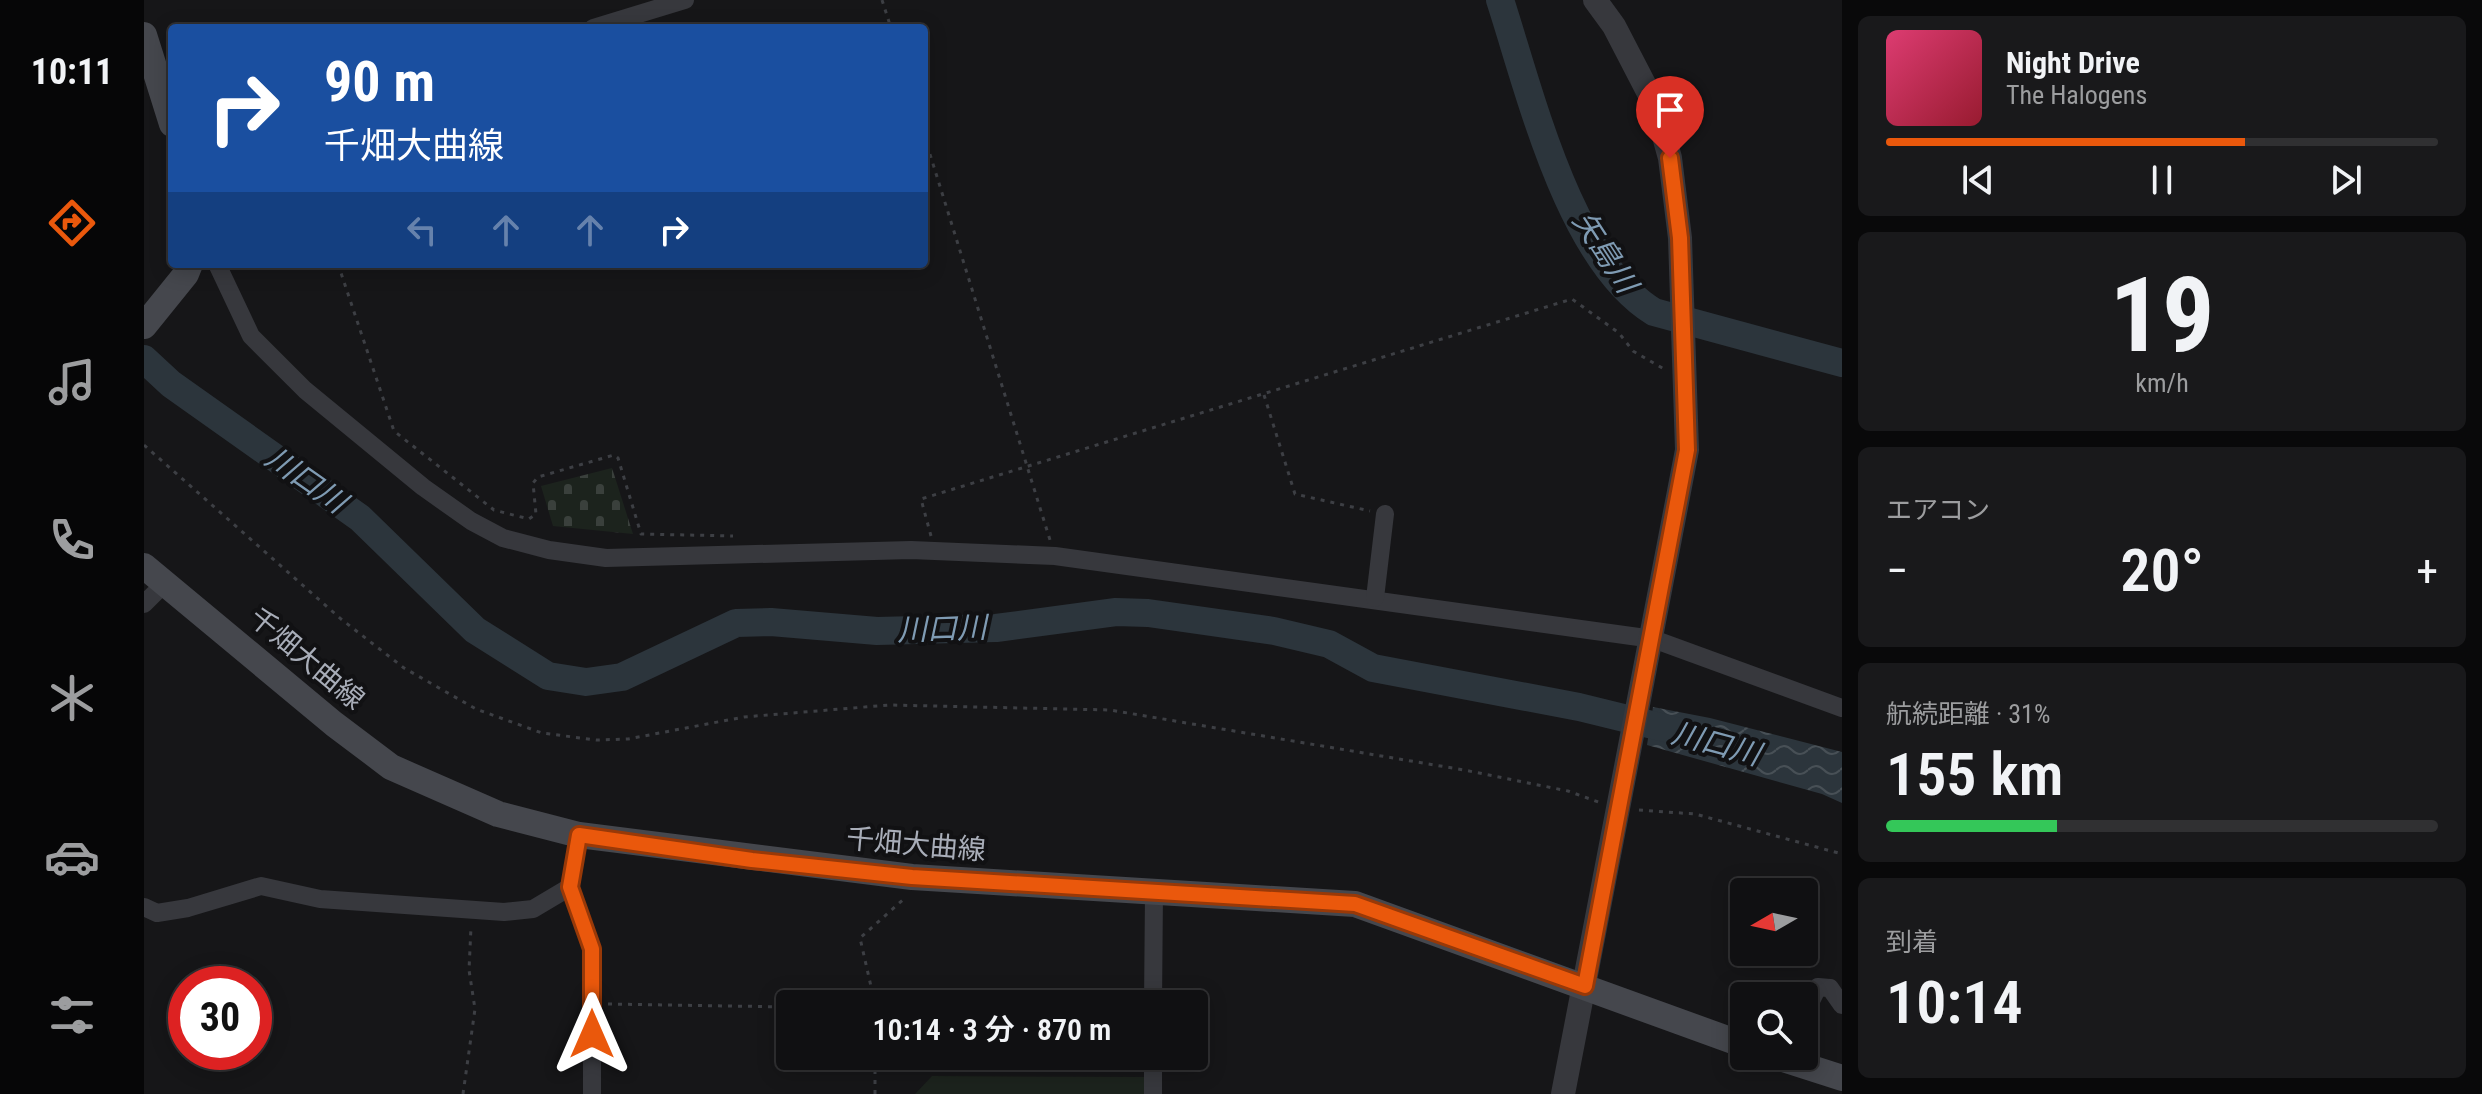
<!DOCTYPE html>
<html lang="ja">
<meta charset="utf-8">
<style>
body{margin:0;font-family:"Roboto Condensed","Noto Sans JP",sans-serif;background:#19191b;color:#f1f3f6;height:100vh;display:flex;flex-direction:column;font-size:30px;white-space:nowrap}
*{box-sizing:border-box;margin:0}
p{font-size:26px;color:#9c9d9f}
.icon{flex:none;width:44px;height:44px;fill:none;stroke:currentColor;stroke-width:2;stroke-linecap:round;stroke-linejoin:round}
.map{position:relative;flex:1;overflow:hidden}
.panel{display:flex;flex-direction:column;gap:16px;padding:16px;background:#09090a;width:640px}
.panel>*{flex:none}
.banner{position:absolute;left:24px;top:24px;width:760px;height:244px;border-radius:8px;box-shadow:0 4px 20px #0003,0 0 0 2px #303032;background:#1a4fa0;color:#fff;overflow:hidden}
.needle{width:52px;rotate:261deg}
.buttons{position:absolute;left:1586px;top:878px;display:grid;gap:16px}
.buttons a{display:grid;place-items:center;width:88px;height:88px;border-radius:8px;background:#101012;box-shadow:0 4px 20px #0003,0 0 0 2px #303032;font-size:40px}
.speed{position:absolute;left:24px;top:966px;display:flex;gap:16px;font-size:40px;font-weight:700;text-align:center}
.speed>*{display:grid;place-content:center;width:104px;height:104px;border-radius:50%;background:#101012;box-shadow:0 4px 20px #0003,0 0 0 2px #303032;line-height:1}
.speed .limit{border:12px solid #d22;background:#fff;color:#111}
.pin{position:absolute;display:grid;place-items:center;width:68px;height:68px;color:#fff;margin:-82px -34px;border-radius:50% 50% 50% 0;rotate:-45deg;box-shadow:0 0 8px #0007}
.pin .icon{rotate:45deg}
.me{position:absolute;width:88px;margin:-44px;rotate:0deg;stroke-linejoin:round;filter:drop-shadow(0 0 6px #0008)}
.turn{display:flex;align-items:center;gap:28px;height:168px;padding:0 24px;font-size:36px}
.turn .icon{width:104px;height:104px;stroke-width:2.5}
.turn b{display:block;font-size:56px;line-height:68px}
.lanes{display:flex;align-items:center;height:76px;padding:0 24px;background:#0003;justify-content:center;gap:40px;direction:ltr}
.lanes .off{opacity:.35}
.big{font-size:60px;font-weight:600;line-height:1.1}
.panel .tile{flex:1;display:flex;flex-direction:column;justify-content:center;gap:12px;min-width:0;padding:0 28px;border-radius:12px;background:#19191b}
.panel .dial{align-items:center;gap:0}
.dial b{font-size:104px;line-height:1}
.song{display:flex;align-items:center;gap:24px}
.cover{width:96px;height:96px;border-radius:12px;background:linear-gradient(135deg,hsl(340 70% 55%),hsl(350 70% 35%))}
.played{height:8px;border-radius:4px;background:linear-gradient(90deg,#ea580c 65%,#303032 65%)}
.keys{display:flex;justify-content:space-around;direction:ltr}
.heat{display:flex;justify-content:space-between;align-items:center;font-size:44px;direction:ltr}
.charge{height:12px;border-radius:6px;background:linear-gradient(90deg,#34c759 31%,#303032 0)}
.trip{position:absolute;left:632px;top:990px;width:432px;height:80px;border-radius:8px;background:#101012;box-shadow:0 4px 20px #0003,0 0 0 2px #303032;font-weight:600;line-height:80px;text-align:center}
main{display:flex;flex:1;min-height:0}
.tab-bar{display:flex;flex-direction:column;width:144px;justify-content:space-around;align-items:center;background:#060607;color:#9c9d9f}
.tab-bar .icon{width:56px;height:56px}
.tab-bar .active{color:#ea580c}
.tab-bar b{font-size:36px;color:#f1f3f6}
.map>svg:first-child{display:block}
.green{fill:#1c231d}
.cemetery{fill:url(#cemetery-stones)}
.water{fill:url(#water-waves)}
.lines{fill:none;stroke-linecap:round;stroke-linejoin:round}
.river{stroke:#2c353c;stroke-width:28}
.path{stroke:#3d3f44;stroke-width:3;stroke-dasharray:4 6;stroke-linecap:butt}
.minor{stroke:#37383d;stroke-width:18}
.tertiary{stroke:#37383d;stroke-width:24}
.secondary{stroke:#45474d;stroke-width:26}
.route-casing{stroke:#983908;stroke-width:20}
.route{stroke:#ea580c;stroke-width:14}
.labels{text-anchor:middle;stroke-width:8;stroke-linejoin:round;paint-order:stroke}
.street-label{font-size:28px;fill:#a8adb8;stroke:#111113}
.water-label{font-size:30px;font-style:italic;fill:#7f9bb3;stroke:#111113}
</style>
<main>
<nav class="tab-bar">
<b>10:11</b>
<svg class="icon active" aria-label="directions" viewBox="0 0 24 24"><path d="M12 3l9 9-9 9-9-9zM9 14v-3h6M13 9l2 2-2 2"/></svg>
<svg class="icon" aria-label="music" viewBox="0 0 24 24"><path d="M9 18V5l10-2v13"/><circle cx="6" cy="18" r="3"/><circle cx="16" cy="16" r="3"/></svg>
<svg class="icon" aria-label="phone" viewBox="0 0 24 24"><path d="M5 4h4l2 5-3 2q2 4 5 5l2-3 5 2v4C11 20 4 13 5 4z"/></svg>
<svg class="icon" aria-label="climate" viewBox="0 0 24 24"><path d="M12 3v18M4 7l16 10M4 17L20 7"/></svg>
<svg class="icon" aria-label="car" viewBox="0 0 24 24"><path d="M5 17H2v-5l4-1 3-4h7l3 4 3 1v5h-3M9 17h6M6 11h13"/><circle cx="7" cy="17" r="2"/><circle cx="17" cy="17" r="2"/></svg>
<svg class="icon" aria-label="filters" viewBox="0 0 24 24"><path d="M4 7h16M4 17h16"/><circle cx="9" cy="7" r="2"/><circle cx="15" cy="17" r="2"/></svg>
</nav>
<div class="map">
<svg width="1698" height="1094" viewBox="0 0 1698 1094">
<defs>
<pattern id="cemetery-stones" width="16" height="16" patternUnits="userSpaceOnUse" patternTransform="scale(2)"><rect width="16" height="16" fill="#1c231d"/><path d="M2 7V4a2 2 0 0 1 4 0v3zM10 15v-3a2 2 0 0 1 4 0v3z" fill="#3a403c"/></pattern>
<pattern id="water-waves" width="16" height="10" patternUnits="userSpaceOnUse" patternTransform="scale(2)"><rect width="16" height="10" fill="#2c353c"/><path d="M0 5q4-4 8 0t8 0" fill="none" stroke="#485056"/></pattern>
</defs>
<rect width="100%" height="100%" fill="#161618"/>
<!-- green -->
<polygon class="green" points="788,1076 1002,1077 1001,1094 771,1094"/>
<!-- cemetery -->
<polygon class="cemetery" points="468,468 489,534 409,526 397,486"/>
<!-- water -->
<polygon class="water" points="1509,707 1566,718 1698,752 1698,803 1678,794 1503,745"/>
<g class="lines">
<!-- river -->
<g class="river">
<path d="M 1356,0 C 1386,92 1425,260 1510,312 L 1698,363"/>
<polyline points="0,359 27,384 216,518 331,630 404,676 442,682 478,677 592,623 627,622 733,631 852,628 972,612 1004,613 1130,631 1185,644 1229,668 1435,707 1541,733"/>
</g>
<!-- path -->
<g class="path">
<polyline points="738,0 747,28"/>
<polyline points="780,135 906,540"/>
<polyline points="194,264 250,431 350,510 385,519 392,514 389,483 394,477 470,455 474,458 497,534 589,536"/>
<polyline points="1120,395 1151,494 1226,511"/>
<polyline points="0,445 197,619 260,668 332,709 398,733 452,740 484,739 600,717 745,705 966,710 1320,770 1424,791 1457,803"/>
<polyline points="787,536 777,499 1428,299 1475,333 1489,351 1520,369"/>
<polyline points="1495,810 1551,814 1698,854"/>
<polyline points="464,1004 646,1007"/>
<polyline points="731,1004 716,938 761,898"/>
<polyline points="319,1094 331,1009 325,970 327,927"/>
<polyline points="731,1094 731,1056"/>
</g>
<!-- minor -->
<g class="minor">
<polyline points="449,28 541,0"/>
<polyline points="73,264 107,336 161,390 279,487 327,521 359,538 405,550 462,558 767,550 911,556 1509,639 1698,708"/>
<polyline points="1231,598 1241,514"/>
<polyline points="0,604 22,582"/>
<polyline points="435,835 426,887 448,949 448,1094"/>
<polyline points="0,907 13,913 44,908 117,886 176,899 360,912 389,909 426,887"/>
<polyline points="1009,1004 1010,893"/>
<polyline points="1660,1015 1674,987 1686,988 1698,1005"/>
<polyline points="1009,1094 1009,1056"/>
</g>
<!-- tertiary -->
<polyline class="tertiary" points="1419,1094 1543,450 1536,238 1526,158 1512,107 1470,26 1451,0"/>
<!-- secondary -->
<g class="secondary">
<polyline points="0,35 28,124"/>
<polyline points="0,326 42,274 46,264"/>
<polyline points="0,566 190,724 247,767 354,814 435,835 768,877 1211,904 1600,1045"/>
<polyline points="1630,1056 1698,1078"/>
</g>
</g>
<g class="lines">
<defs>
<polyline id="route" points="448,1034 448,949 426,887 435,835 608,860 768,877 1211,904 1441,986 1543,450 1536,238 1526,158"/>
</defs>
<!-- route casing -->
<use href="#route" class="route-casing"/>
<!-- route -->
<use href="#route" class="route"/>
</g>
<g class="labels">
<!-- street labels -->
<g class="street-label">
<text transform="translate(163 658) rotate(40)" y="10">千畑大曲線</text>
<text transform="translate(772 844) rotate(5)" y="10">千畑大曲線</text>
</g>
<!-- water labels -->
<g class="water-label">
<text transform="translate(1461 252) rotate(57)" y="10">矢島川</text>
<text transform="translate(162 480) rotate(35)" y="10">川口川</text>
<text transform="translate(798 629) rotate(-2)" y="10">川口川</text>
<text transform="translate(1572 744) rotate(15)" y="10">川口川</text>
</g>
</g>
</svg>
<div class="buttons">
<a><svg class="needle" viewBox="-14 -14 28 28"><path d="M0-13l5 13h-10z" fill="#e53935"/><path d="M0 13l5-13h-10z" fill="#9c9d9f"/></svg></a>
<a><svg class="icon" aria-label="search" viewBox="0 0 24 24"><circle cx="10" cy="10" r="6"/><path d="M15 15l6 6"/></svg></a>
</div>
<div class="speed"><div class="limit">30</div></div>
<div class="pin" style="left:1526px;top:158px;background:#d93025"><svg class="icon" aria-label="arrive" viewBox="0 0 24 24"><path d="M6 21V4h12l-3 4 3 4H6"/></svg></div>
<svg class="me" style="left:448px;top:1034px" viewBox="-20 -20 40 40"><path d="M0-17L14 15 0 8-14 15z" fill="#ea580c" stroke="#fff" stroke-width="4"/></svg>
<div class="trip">10:14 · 3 分 · 870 m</div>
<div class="banner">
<div class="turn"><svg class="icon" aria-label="right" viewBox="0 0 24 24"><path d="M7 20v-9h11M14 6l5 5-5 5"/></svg><div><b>90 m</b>千畑大曲線</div></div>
<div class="lanes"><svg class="icon off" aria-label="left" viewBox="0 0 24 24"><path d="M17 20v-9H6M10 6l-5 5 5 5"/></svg><svg class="icon off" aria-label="ahead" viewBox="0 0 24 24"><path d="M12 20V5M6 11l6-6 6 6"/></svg><svg class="icon off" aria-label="ahead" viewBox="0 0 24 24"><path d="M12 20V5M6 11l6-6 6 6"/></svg><svg class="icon" aria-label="right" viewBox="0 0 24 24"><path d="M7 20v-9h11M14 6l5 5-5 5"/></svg></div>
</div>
</div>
<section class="panel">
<div class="tile">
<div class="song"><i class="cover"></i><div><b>Night Drive</b><p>The Halogens</p></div></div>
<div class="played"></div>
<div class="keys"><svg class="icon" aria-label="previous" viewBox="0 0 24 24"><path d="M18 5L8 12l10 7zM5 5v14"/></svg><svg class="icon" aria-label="pause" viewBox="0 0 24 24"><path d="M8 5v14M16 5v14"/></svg><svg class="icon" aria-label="next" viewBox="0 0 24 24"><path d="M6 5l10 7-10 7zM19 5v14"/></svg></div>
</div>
<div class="tile dial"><b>19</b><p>km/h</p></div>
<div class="tile"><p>エアコン</p>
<div class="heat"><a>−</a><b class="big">20°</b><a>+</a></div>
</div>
<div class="tile"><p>航続距離 · 31%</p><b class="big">155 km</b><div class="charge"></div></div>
<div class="tile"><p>到着</p><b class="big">10:14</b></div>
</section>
</main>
